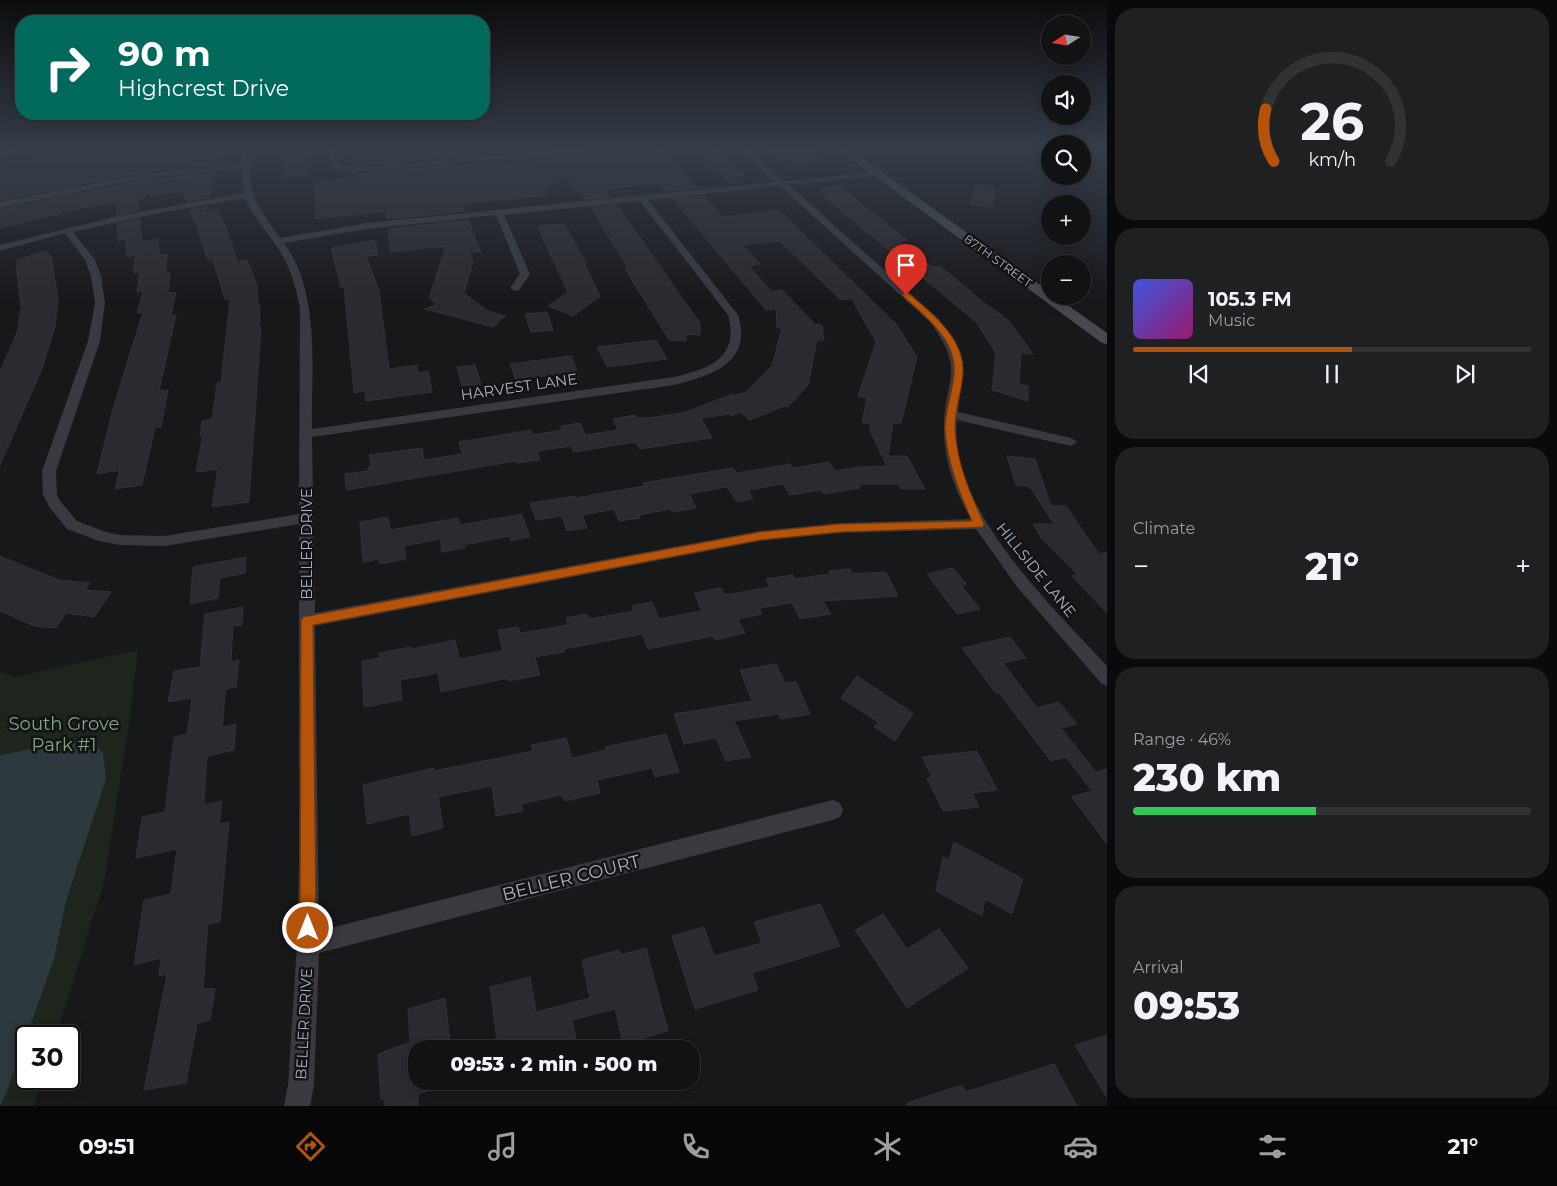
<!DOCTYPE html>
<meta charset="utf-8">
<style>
body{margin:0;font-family:Montserrat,sans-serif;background:#1e2022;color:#f1f3f6;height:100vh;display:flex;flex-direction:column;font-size:19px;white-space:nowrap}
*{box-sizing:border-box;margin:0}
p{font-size:16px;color:#9c9ea0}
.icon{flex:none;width:28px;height:28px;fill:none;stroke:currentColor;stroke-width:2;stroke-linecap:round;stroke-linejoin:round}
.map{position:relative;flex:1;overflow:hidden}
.side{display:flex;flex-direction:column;gap:8px;padding:8px;background:#090a0b;width:450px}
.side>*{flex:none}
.top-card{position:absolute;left:15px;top:15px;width:475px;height:105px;border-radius:20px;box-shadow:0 2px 12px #0003,0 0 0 1px #303234;background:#00695c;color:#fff;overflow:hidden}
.needle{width:32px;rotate:258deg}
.buttons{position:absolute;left:1041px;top:15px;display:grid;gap:10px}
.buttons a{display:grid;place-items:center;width:50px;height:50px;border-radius:50%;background:#111214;box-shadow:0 2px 12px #0003,0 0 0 1px #303234;font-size:25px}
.speed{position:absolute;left:15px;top:1025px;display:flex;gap:10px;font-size:25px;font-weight:700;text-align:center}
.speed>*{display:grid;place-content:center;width:65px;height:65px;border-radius:50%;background:#111214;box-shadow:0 2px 12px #0003,0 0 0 1px #303234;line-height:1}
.speed .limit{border:2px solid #111;border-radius:8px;background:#fff;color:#111}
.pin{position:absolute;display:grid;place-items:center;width:42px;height:42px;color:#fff;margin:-51px -21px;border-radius:50% 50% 50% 0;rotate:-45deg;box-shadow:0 0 5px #0007}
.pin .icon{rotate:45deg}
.me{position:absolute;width:55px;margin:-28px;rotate:0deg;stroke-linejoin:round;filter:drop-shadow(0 0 4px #0008)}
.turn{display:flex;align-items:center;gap:18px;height:105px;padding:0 20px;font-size:22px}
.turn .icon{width:65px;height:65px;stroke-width:2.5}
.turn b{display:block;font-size:35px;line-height:42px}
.big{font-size:38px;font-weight:800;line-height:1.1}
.side .widget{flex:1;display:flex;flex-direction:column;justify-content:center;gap:8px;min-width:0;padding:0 18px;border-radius:20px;background:#1e2022}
.side .dial{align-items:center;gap:0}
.dial svg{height:130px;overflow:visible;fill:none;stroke:#303234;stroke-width:7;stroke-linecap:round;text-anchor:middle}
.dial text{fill:#f1f3f6;stroke:none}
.song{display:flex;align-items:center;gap:15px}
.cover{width:60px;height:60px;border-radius:8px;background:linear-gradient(135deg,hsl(230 70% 55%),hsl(320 70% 35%))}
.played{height:5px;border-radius:2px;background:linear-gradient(90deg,#b45309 55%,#303234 55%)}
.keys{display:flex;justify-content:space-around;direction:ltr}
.heat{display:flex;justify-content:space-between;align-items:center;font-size:28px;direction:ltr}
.charge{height:8px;border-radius:4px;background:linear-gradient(90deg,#34c759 46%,#303234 0)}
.trip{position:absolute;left:408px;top:1040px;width:292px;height:50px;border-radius:20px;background:#111214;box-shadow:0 2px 12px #0003,0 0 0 1px #303234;font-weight:800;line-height:50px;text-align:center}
.tabs{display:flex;height:80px;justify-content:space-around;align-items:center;background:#070708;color:#9c9ea0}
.tabs .icon{width:35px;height:35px}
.tabs .current{color:#b45309}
.tabs b{font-size:22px;color:#f1f3f6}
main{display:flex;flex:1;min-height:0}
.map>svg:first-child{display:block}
.green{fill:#1d251d}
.water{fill:#2d393e}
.building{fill:#2a2b2e;stroke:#313236}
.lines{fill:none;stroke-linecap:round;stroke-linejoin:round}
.minor{fill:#383a3f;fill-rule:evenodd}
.secondary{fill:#464a4f;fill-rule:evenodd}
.route{fill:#b45309;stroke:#753606}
.labels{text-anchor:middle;stroke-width:5;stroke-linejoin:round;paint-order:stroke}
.far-street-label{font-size:12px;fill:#aab1ba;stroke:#121315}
.street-label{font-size:15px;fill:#aab1ba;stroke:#121315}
.near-park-label{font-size:18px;fill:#84a580;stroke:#121315}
.near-street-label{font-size:18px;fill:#aab1ba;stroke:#121315}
</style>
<main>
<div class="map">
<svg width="1107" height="1106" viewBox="0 0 1107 1106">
<rect width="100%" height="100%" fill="#17181a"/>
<!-- green -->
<polygon class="green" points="138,650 128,729 104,883 56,1036 26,1036 26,1079 42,1079 34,1106 0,1106 0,672 14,677"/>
<!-- water -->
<g class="water">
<path d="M 760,147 L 814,147 L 820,155 C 804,169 775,159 760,147 Z"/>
<polygon points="92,743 103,753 106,779 66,901 54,959 7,1091 0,1106 0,755 59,744"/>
</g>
<!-- building -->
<g class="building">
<polygon points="60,147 218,147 218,151 223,151 219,164 144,172 0,200 0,162 38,159 42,151 46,151 47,148"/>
<polygon points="288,147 302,147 302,152 311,151 308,175 282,176"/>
<polygon points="354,147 490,147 492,153 356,166"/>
<polygon points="692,147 712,147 715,150 719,150 745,175 739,176 731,184"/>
<polygon points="663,150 697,188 666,191 660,184 647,185 605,189 610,197 586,199 581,192 576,192 567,177 545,190 547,195 462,204 465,211 387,219 386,211 316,219 315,182 357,178 356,174 495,161 497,165"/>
<polygon points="216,173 209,197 187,202 182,192 144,195 145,197 138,199 139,210 117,215 116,202 61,212 62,213 0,228 0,210 144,180"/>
<polygon points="975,184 995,188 992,207 971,204"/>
<polygon points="839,186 907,240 899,241 932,267 940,266 989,307 991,307 1010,322 1033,354 1021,353 1019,384 1028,386 1028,401 992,390 996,353 976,322 833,204 824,196 828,195 819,188"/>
<polygon points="704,196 723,217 779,210 897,325 917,357 901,423 893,423 888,456 907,456 925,489 901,489 898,484 858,484 860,488 824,494 821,490 790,495 783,484 748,490 753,499 737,502 727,487 689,494 696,508 672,512 670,509 639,515 640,518 619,521 614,509 582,515 587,528 567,531 562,516 536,520 530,503 575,496 576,498 644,486 643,483 733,468 736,473 790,464 793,468 829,462 835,471 859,467 887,466 870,431 871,425 862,422 867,398 858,396 876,342 852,299 841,300 780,241 743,245 760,264 749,266 772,292 782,290 812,321 812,324 822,325 824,340 817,340 808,385 788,407 784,406 750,420 740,412 732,416 730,414 701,418 712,438 640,449 636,442 574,452 571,446 537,451 540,460 516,463 516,461 346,490 345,474 368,471 368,468 371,466 369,455 422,448 424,460 462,454 459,442 508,434 531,430 532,435 562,430 561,426 580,423 585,435 618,430 613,419 635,415 637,418 649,418 686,412 732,394 734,396 746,392 772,366 782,328 777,328 776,309 766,310 673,199"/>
<polygon points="617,205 700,323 700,335 686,334 686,341 669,340 625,269 629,269 591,208"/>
<polygon points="207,207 205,213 218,210 229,235 237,262 247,260 257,285 258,304 260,304 259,327 261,327 249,502 212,507 218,469 196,472 203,436 200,436 202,421 212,419 217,383 221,383 230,299 225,299 213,260 208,260 198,231 199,231 190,210"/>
<polygon points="140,219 142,242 158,239 160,255 167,254 166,274 170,273 168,293 176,292 171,315 176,315 159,391 168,390 161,427 155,427 142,485 115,489 120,470 97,474 113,409 143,312 137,313 143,291 137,292 140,272 133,273 136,255 127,257 126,239 118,241 117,224"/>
<polygon points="468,220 481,252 469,253 473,262 464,293 488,311 505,316 493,327 425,309 437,304 429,298 446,246 391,252 388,229"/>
<polygon points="564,224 586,263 584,263 600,296 573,316 548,306 568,292 537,226"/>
<polygon points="375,240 378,255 366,256 379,291 389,369 417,365 418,373 428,371 432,392 366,401 365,391 354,393 344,287 341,288 331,248"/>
<polygon points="46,251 51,256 58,298 55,326 42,369 0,465 0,372 18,330 21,308 16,264 19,263 16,260"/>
<polygon points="547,312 553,330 531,332 525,314"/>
<polygon points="656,340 667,359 607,367 597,347"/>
<polygon points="571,356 577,371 516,380 510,364"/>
<polygon points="475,365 481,384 462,386 457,367"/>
<polygon points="1007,456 1035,459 1051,506 1066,506 1099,554 1107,552 1107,613 1072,576 1077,574 1042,539 1033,524 1054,524 1030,487 1016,485"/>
<polygon points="522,514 530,537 511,541 510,536 464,545 465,548 442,552 440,539 404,546 406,559 380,564 379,559 363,562 360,522 388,517 390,530 458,518 460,525"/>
<polygon points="0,556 59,580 90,583 85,590 111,592 94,617 66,613 56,628 34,626 0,611"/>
<polygon points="246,557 245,573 220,578 218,598 190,604 193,567"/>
<polygon points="953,568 966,584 961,585 980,609 957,614 927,574"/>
<polygon points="850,569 852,574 886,572 898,596 823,601 831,614 800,619 792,603 759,608 762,614 738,619 745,633 715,640 713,636 648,649 642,634 564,649 564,652 535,657 540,675 508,681 508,678 441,692 438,673 400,680 402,700 364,707 362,661 380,658 379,653 411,647 411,649 455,640 459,659 503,651 498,630 518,627 520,633 568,625 566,618 587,614 589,619 634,611 632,606 652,602 659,619 702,611 694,593 721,588 725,595 770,587 766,579 793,575 795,579 830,574 829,571"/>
<polygon points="243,607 242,625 233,626 231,662 239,660 236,687 226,689 222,727 236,724 234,750 207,756 204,805 222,801 219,824 229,822 220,922 208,924 203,989 215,988 210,1020 197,1023 186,1083 144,1090 167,974 159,976 161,958 134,965 144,900 171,894 177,849 136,858 142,817 165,812 174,737 187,734 192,698 168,702 174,671 200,667 205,614"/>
<polygon points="1010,637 1026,658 1003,663 1037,708 1059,702 1077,724 1061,728 1096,772 1107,769 1107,844 1072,797 1092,791 1066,757 1051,761 999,693 996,693 962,648"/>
<polygon points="776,664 785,683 796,682 810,714 780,719 778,714 734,721 751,757 726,761 716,738 684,744 674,714 752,701 740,670"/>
<polygon points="857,676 913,713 895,741 874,727 878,722 841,698"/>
<polygon points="666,734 679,772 655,777 652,768 597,780 600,793 565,801 561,795 521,804 523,811 496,816 492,786 438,797 443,828 412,836 409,814 367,824 363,785 434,768 434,771 533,751 531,745 566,738 572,758 606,750 605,747"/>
<polygon points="977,751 997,790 972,793 979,807 943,811 927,778 932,777 922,757"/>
<polygon points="954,842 1023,879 1012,914 985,899 982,916 936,891 943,857 949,860"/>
<polygon points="820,904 840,946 752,973 758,990 695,1009 672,936 704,927 714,956 762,943 754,922"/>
<polygon points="883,914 907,949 939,929 968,968 907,1008 855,930"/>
<polygon points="646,948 668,1031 623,1044 615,1009 572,1020 578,1049 498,1049 490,987 530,977 536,1012 590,998 582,960 619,950 621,955"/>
<polygon points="445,998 451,1049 416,1049 416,1081 446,1081 447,1084 418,1094 418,1106 385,1106 385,1100 381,1099 378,1054 410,1042 408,1009"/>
<polygon points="1107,1035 1107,1098 1075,1045"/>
<polygon points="1054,1064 1077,1106 908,1106 907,1103 962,1085 966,1092"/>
</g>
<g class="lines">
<!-- minor -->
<g class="minor">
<polygon points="19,147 29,147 17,154 0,155 0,151 13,150"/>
<path d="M 244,147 L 252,147 C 246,194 254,201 280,238 L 367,223 L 775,182 L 737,147 L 745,147 L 784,181 L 880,172 L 881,174 L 877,176 L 789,185 L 938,318 C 970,360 963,363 958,412 L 1071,438 L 1077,442 L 1071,446 L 957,420 C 947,508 1052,606 1107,666 L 1107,686 L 1101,683 L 1018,588 L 976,529 L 840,533 L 760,541 L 315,626 L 319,931 L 833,800 L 840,803 L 843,810 L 840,817 L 833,820 L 319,953 L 314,1085 L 310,1106 L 284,1106 L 288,1085 L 297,945 L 299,863 L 299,524 L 165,546 L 120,545 L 99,541 L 67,529 L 50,508 L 43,495 L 42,471 L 88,341 L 95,303 L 91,276 L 85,260 L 65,233 L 0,251 L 0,245 L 123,215 L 244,193 L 242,169 L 144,178 L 0,208 L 0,202 L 144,174 L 242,164 ZM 780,186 L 930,322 C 968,373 943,379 944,431 C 944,462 956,493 971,519 L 840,523 L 760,531 L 315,613 L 312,437 L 674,385 C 712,375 753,363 738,315 L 648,200 ZM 245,198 C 253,217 268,232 279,250 C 291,268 296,288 300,308 L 299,514 L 165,536 L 120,535 L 106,532 L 77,521 L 60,501 L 57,495 L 56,471 L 100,341 L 105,303 L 101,276 L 95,260 L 73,232 L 154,214 ZM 640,201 L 728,315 C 740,358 709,369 674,377 L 312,429 C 311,368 321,294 284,243 L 367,229 L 496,215 L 520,274 L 510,288 L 515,291 L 519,290 L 530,274 L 504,215 Z"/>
<polygon points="329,147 337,147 339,164 353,168 583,147 613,147 609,149 353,172 333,168 330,163"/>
</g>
<!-- secondary -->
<polygon class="secondary" points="835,147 847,147 1050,292 1050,296 1055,296 1107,333 1107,344 1102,343"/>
</g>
<!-- sky -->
<linearGradient id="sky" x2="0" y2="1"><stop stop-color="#0d0d0e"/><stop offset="0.49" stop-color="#363d49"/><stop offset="1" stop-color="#363d49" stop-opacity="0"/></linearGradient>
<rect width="1107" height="302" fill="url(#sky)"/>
<!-- route -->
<path class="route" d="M 903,293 L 908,293 C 931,313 965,338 963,373 C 962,391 954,411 955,430 C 957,464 970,493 984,524 L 983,527 L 840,532 L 760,540 L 313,625 L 316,928 L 314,934 L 308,937 L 302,934 L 300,928 L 301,621 L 303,617 L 760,532 L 840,524 L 972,521 C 959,491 947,462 945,429 C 945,411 953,391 954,373 C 957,340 925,316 903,296 Z"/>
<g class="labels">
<!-- far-street labels -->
<g class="far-street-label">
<text transform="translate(998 261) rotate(36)" y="4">87TH STREET</text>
</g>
<!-- street labels -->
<g class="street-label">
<text transform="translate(519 387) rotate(-8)" y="5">HARVEST LANE</text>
<text transform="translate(307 544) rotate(-90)" y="5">BELLER DRIVE</text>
<text transform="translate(1036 570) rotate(51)" y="5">HILLSIDE LANE</text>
<text transform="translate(304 1024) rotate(-87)" y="5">BELLER DRIVE</text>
</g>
<!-- near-park labels -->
<g class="near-park-label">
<text x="64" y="730">South Grove<tspan x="64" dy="21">Park #1</tspan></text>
</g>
<!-- near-street labels -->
<g class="near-street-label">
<text transform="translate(571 878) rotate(-14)" y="6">BELLER COURT</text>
</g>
</g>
</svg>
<div class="buttons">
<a><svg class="needle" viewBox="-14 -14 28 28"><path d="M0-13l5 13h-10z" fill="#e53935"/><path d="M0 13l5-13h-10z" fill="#9c9ea0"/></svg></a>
<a><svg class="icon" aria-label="sound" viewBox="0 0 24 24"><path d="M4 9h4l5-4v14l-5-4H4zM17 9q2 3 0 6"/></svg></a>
<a><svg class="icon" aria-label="search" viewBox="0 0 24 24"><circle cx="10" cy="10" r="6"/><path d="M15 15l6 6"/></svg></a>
<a>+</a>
<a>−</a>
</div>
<div class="speed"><div class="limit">30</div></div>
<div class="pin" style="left:906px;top:295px;background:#d93025"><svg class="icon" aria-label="arrive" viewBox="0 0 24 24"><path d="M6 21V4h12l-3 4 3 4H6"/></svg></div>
<svg class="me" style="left:308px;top:928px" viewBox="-20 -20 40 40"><circle r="17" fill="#b45309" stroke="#fff" stroke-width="3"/><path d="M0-11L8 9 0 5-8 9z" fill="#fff"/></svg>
<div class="trip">09:53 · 2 min · 500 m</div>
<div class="top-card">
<div class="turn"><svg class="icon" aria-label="right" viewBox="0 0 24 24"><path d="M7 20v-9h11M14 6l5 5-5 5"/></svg><div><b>90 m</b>Highcrest Drive</div></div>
</div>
</div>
<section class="side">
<div class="widget dial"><svg viewBox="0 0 100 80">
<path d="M14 69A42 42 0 1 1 86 69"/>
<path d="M14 69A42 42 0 0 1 9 37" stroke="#b45309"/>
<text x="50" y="56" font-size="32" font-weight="700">26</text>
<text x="50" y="72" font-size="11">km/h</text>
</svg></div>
<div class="widget">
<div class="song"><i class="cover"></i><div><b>105.3 FM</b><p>Music</p></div></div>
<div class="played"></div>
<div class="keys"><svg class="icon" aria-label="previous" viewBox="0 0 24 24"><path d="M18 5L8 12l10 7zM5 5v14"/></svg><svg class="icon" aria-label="pause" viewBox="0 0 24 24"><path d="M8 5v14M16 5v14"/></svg><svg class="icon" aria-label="next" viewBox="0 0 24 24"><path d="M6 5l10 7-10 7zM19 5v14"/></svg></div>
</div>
<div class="widget"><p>Climate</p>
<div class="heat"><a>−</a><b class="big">21°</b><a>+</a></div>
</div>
<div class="widget"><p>Range · 46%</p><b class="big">230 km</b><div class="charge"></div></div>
<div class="widget"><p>Arrival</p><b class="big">09:53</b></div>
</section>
</main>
<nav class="tabs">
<b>09:51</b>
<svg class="icon current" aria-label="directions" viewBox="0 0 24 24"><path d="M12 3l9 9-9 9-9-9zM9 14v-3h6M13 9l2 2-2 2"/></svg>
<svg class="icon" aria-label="music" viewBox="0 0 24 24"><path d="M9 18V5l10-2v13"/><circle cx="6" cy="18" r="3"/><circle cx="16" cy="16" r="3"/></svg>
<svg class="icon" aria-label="phone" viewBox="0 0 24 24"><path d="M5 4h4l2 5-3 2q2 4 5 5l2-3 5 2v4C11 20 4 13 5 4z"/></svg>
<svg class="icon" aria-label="climate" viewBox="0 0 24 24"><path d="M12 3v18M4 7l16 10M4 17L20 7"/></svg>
<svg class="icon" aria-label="car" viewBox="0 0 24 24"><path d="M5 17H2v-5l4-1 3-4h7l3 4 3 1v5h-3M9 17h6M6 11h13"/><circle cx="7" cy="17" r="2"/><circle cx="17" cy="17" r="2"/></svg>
<svg class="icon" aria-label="filters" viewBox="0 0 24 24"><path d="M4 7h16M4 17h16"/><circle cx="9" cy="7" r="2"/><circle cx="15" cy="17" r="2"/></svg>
<b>21°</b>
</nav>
